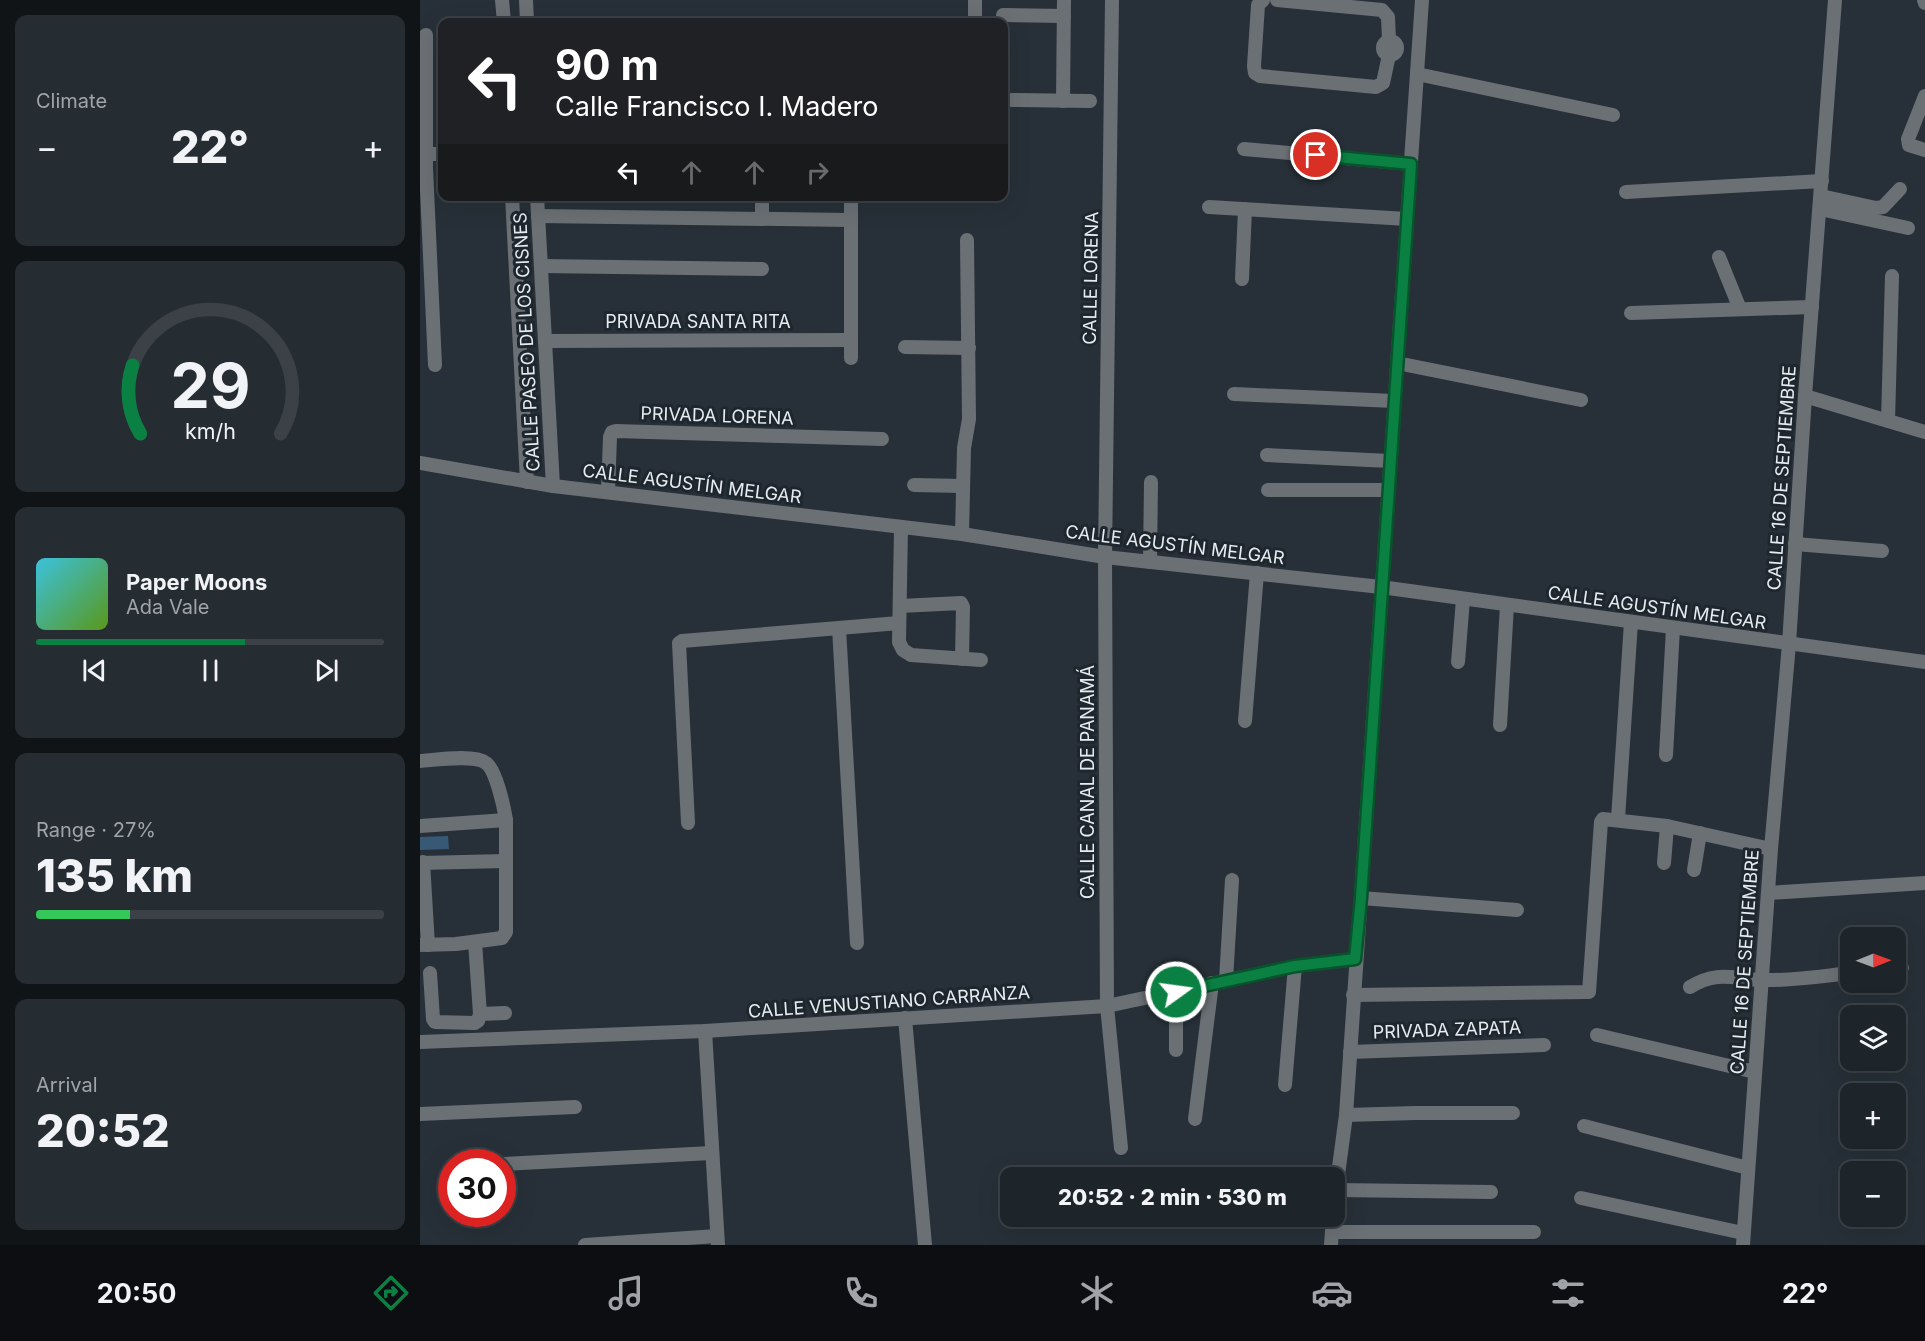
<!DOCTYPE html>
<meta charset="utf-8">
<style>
body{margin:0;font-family:Inter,sans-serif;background:#252c32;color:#f1f3f6;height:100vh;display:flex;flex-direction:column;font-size:22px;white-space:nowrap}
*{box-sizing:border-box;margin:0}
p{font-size:20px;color:#a0a4a8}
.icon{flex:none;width:33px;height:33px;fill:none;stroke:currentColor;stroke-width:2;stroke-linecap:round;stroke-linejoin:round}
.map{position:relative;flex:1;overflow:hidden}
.details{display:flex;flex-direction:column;gap:15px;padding:15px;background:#101417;width:420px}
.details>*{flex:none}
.banner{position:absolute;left:18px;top:18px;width:570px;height:183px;border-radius:12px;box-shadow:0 6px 24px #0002,0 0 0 2px #3b4147;background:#202124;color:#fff;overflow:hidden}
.needle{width:39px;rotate:89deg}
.buttons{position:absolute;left:1420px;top:927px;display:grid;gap:12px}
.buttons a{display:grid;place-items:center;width:66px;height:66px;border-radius:12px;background:#1d242a;box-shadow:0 6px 24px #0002,0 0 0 2px #3b4147;font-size:30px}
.speed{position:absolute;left:18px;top:1149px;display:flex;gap:12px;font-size:30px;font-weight:700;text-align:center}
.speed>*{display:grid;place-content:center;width:78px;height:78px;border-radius:50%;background:#1d242a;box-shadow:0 6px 24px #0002,0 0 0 2px #3b4147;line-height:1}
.speed .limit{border:9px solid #d22;background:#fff;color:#111}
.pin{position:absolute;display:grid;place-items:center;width:51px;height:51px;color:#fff;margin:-26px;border:3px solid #fff;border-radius:50%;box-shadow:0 2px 6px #0007}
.me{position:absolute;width:66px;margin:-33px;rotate:76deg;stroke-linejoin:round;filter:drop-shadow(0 0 4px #0008)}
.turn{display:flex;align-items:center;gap:21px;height:126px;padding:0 18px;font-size:27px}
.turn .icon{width:78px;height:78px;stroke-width:2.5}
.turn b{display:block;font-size:42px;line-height:51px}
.lanes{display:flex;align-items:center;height:57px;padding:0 18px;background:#0003;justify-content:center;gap:30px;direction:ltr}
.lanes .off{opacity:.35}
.big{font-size:45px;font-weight:800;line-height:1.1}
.details .tile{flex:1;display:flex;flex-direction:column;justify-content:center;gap:9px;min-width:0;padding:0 21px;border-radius:12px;background:#252c32}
.details .dial{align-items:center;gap:0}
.dial svg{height:156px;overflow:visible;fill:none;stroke:#3b4147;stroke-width:7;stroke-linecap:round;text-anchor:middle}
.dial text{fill:#f1f3f6;stroke:none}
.song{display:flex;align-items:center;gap:18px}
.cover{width:72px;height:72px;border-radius:9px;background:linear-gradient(135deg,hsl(190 70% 55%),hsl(90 70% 35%))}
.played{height:6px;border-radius:3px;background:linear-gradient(90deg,#0b8043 60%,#3b4147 60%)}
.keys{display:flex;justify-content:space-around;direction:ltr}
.heat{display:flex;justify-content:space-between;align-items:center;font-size:33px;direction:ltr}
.charge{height:9px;border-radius:4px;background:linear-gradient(90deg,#34c759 27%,#3b4147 0)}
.trip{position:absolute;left:580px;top:1167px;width:345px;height:60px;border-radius:12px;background:#1d242a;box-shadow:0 6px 24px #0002,0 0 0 2px #3b4147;font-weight:800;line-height:60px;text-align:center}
.tab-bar{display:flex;height:96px;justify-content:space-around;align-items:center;background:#0c0e11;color:#a0a4a8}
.tab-bar .icon{width:42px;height:42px}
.tab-bar .current{color:#0b8043}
.tab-bar b{font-size:27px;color:#f1f3f6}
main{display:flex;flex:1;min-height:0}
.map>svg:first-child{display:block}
.green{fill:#385975}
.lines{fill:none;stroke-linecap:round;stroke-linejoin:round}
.minor{stroke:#6b7074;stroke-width:14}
.route-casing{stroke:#07532c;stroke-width:15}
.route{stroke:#0b8043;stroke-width:10}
.labels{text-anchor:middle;stroke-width:6;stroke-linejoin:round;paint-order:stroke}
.street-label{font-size:18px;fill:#e6ebf1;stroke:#1e262e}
</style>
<main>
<section class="details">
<div class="tile"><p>Climate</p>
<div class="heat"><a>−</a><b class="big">22°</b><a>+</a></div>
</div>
<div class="tile dial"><svg viewBox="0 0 100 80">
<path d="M14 69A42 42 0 1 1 86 69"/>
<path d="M14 69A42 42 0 0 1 10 34" stroke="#0b8043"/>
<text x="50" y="56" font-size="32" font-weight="700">29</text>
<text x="50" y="72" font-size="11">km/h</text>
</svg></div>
<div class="tile">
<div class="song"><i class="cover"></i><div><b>Paper Moons</b><p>Ada Vale</p></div></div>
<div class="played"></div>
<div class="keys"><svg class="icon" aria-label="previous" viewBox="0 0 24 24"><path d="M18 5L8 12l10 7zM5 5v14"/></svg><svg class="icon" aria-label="pause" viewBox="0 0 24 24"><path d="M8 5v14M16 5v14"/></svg><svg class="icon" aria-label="next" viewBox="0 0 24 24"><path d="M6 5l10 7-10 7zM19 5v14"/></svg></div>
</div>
<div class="tile"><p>Range · 27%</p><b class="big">135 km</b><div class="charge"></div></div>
<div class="tile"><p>Arrival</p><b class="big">20:52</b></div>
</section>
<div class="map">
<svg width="1505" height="1245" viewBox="0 0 1505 1245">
<rect width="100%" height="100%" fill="#273038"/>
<!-- green -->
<polygon class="green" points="28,836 29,849 0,850 0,837"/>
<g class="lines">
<!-- minor -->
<g class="minor">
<polyline points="82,0 84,22"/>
<polyline points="106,0 107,22"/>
<polyline points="555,0 555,22"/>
<polyline points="692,0 685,557 687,1006 701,1148"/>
<polyline points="843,0 838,5 834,66 835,73 840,76 956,87 963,83 969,55"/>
<polyline points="857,0 962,10 968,17 969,40"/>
<polyline points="1504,0 1505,3"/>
<polyline points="583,15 644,16"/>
<polyline points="6,35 6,168 15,365"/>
<circle cx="970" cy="48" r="7"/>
<polyline points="997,74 1193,115"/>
<polyline points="1505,96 1488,139 1489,145 1505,150"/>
<polyline points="591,100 670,101"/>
<polyline points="643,101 644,0"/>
<polyline points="824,149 991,164"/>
<polyline points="6,154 22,154"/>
<polyline points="1206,192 1402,181"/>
<polyline points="92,196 107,482"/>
<polyline points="117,196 133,486"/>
<polyline points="431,196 431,358"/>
<polyline points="1401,196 1456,208 1463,207 1480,189"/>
<polyline points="789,207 987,219"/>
<polyline points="1400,209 1488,228"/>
<polyline points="118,216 431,220"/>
<polyline points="342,219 342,196"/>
<polyline points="1299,257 1320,309"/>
<polyline points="121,266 342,269"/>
<polyline points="822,279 825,209"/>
<polyline points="1211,313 1392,307"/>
<polyline points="125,341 431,340"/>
<polyline points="485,347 549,348"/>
<polyline points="977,363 1161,400"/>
<polyline points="814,394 974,401"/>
<polyline points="1385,396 1505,432"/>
<polyline points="1468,421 1472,276"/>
<polyline points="847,455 970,461"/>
<polyline points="0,463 133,486 542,534 685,557 961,587 1505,662"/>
<polyline points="494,485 542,486"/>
<polyline points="848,490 968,490"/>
<polyline points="188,492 190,437 192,432 196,431 462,439"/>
<polyline points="481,527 479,642 483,650 491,655 561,660"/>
<polyline points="542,534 544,448 549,419 547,240"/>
<polyline points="1375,544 1462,551"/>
<polyline points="730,562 731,482"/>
<polyline points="480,606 541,603 543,607 542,659"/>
<polyline points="419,628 437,943"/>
<polyline points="1038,662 1043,599"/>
<polyline points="825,721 837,573"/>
<polyline points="1080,725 1087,605"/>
<polyline points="1246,755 1253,628"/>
<path d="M 0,761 C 15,760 54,754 66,763 C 76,770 84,807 86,820 L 86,932 L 82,938 L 36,944 L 0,945"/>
<polyline points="1198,819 1211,622"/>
<polyline points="268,823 259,643 262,641 479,623"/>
<polyline points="0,826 86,820"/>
<polyline points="3,862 8,945"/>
<polyline points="0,863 86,861"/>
<polyline points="1244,863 1247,826"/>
<polyline points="1274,870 1280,833"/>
<polyline points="1348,893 1505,883"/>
<polyline points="941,898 1097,910"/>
<polyline points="1476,969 1482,968"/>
<polyline points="10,973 13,1019 15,1022 55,1023 58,1021 60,1014 55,942"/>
<polyline points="806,980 812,880"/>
<path d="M 1270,987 C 1298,970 1313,979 1342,980 C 1371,981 1402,976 1431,973"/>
<polyline points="756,992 756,1050"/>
<polyline points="933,995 1169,992 1181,822 1183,819 1247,826 1351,849"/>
<polyline points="60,1014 85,1013"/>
<polyline points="485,1018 505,1245"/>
<polyline points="285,1031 298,1245"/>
<polyline points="1177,1035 1335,1072"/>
<polyline points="0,1042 285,1031 687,1006 875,966 935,959"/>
<polyline points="930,1052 1124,1045"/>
<polyline points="865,1085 875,966"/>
<polyline points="0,1114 155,1107"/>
<polyline points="926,1115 996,1113 1093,1113"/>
<polyline points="775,1119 792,983"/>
<polyline points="1164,1126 1328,1168"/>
<polyline points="84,1164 291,1153"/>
<polyline points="916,1190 1071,1192"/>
<polyline points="915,1197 926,1115 1002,0"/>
<polyline points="1161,1198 1323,1233"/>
<polyline points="912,1232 1114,1232"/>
<polyline points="165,1245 297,1236"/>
<polyline points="911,1245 913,1216"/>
<polyline points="1323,1245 1351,849 1369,644 1385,396 1415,0"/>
</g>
</g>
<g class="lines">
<defs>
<polyline id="route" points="756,992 875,966 935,959 941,898 991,164 896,155"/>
</defs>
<!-- route casing -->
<use href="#route" class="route-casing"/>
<!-- route -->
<use href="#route" class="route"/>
</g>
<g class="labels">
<!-- street labels -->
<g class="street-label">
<text transform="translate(671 278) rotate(-89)" y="6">CALLE LORENA</text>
<text x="278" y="328">PRIVADA SANTA RITA</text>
<text transform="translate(107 342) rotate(-93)" y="6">CALLE PASEO DE LOS CISNES</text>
<text transform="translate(297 416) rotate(2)" y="6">PRIVADA LORENA</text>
<text transform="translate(1362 478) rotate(-86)" y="6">CALLE 16 DE SEPTIEMBRE</text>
<text transform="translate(272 484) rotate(7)" y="6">CALLE AGUSTÍN MELGAR</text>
<text transform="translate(755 545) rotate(7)" y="6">CALLE AGUSTÍN MELGAR</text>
<text transform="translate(1237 608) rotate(8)" y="6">CALLE AGUSTÍN MELGAR</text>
<text transform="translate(668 782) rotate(-90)" y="6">CALLE CANAL DE PANAMÁ</text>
<text transform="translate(1325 962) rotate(-86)" y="6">CALLE 16 DE SEPTIEMBRE</text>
<text transform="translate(469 1002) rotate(-4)" y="6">CALLE VENUSTIANO CARRANZA</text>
<text transform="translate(1027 1030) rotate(-2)" y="6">PRIVADA ZAPATA</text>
</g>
</g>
</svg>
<div class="buttons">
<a><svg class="needle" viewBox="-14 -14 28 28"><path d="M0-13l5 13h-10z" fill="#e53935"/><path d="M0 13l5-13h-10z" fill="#a0a4a8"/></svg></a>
<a><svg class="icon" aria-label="layers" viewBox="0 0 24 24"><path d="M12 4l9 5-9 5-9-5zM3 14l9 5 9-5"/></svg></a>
<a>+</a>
<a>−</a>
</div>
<div class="speed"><div class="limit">30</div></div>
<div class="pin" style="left:896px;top:155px;background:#d93025"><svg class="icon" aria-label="arrive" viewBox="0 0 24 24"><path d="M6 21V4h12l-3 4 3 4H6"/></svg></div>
<svg class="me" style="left:756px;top:992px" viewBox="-20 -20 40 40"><circle r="17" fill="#0b8043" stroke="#fff" stroke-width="3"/><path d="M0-11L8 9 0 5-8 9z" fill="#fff"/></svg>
<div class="trip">20:52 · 2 min · 530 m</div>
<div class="banner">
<div class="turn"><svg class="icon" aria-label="left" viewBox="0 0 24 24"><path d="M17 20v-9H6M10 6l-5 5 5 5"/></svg><div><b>90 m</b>Calle Francisco I. Madero</div></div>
<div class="lanes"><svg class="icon" aria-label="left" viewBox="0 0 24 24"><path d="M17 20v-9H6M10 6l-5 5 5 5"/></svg><svg class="icon off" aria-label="ahead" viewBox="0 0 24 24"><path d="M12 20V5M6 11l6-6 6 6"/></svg><svg class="icon off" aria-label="ahead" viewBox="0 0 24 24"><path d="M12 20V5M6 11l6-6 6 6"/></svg><svg class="icon off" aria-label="right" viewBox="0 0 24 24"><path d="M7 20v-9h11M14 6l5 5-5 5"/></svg></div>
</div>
</div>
</main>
<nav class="tab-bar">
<b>20:50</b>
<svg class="icon current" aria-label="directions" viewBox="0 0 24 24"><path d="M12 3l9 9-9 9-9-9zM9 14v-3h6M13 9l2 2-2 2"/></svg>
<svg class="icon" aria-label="music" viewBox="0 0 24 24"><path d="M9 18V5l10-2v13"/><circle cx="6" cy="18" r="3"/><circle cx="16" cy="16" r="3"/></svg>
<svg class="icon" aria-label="phone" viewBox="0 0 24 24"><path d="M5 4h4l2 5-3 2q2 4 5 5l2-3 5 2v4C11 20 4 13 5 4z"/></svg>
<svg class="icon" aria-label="climate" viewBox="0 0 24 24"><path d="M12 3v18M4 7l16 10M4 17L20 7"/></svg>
<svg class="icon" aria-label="car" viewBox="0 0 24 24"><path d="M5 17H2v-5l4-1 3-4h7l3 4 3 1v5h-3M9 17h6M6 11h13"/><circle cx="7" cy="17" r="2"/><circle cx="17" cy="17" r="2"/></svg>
<svg class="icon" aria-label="filters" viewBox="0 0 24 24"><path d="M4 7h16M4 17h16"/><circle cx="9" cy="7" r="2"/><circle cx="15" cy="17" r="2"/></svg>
<b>22°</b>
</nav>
